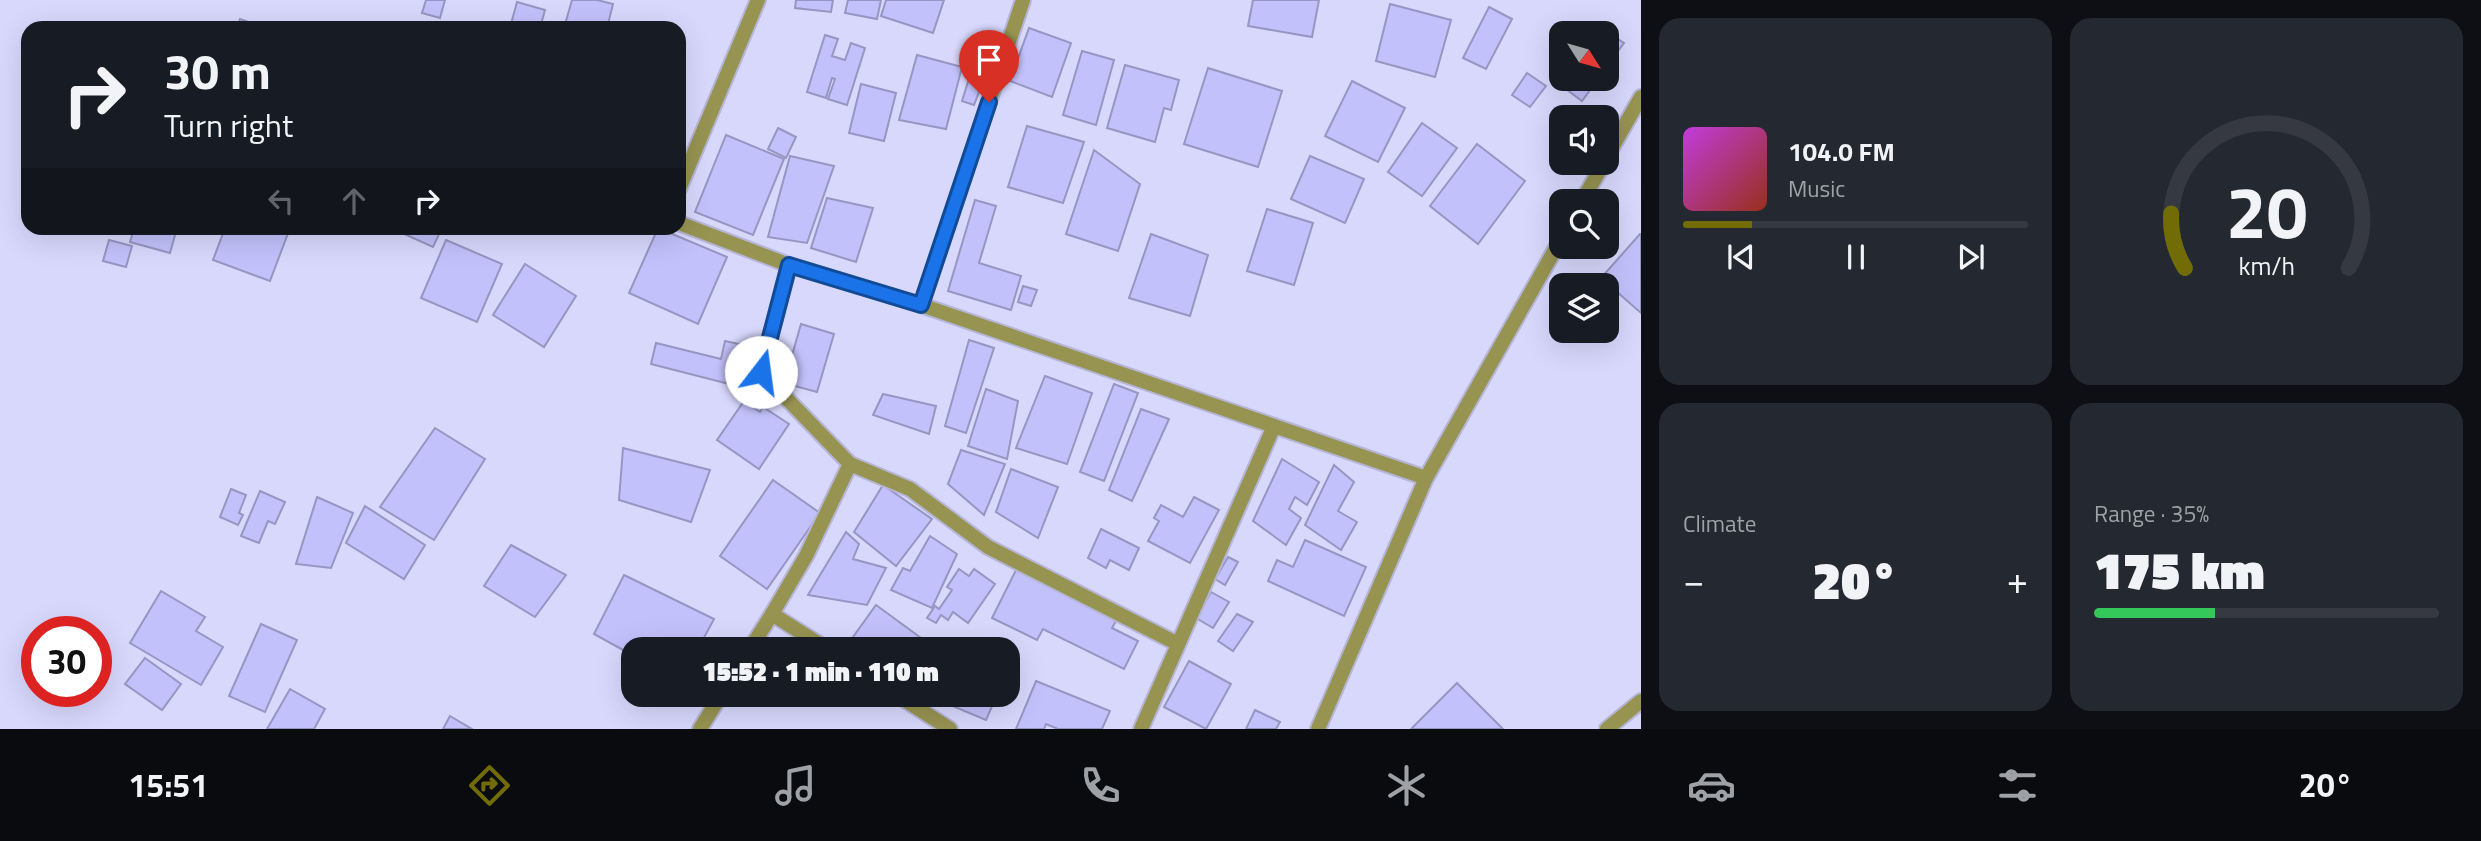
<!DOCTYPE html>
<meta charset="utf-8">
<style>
body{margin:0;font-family:"Titillium Web",sans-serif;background:#242831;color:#f1f3f6;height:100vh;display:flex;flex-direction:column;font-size:26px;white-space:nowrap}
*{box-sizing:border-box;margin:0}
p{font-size:23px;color:#9ea1a6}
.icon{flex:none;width:38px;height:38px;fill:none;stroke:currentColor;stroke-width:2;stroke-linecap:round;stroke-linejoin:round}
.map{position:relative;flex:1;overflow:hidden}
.panel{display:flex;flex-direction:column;gap:18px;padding:18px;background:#0d0f14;width:840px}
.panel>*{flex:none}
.guide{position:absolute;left:21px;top:21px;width:665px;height:214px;border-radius:21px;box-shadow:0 7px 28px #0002;background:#171b24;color:#f1f3f6;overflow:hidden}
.needle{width:46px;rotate:127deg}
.controls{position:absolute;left:1549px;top:21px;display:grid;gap:14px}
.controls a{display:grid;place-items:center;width:70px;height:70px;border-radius:14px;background:#171b24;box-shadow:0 7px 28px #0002;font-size:35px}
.speed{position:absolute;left:21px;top:616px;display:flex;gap:14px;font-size:35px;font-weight:700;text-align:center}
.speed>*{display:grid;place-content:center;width:91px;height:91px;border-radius:50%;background:#171b24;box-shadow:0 7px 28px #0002;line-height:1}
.speed .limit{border:10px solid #d22;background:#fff;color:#111}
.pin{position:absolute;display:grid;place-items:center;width:60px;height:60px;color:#fff;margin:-72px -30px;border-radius:50% 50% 50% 0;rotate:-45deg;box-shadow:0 0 7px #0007}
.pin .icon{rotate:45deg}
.me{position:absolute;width:77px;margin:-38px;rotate:15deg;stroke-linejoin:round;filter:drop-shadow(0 0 5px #0008)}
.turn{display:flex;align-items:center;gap:24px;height:147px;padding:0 28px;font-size:32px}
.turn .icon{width:91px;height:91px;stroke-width:2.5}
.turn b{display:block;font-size:49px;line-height:60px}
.lanes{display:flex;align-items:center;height:66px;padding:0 28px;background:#0003;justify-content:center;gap:35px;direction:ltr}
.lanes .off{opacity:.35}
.big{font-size:52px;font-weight:800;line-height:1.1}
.panel .widget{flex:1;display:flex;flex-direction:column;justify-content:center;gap:10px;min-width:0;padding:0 24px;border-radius:21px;background:#242831}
.panel .dial{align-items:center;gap:0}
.dial svg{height:182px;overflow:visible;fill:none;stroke:#363941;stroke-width:7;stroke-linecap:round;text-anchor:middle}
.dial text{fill:#f1f3f6;stroke:none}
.song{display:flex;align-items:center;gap:21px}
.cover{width:84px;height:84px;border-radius:10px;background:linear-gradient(135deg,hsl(290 70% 55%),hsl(10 70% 35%))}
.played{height:7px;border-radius:4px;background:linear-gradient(90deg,#726c07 20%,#363941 20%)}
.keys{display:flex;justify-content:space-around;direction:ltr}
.heat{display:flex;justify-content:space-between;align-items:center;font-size:38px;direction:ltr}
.charge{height:10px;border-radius:5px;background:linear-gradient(90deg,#34c759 35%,#363941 0)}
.panel .tiles{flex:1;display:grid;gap:18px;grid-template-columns:repeat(2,1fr)}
.trip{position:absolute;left:621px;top:637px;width:399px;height:70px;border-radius:21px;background:#171b24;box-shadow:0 7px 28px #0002;font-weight:800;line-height:70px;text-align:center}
.tab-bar{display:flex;height:112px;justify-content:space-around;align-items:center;background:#090b0e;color:#9ea1a6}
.tab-bar .icon{width:49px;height:49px}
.tab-bar .current{color:#726c07}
.tab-bar b{font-size:32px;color:#f1f3f6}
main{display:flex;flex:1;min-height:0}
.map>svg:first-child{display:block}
.building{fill:#c2c1fb;stroke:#9696c2;stroke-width:2}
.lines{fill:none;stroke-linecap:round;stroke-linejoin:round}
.minor-casing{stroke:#b5b5d6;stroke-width:18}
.minor{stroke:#979351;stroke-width:14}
.route-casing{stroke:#114b97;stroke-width:18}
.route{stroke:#1a73e8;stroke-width:12}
</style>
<main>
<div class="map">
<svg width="1641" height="729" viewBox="0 0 1641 729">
<rect width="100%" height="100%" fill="#d8d8fd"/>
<!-- building -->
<g class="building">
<polygon points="426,0 445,0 440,18 422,13"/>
<polygon points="572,0 597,0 613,4 607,28 564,28"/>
<polygon points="796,0 833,0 831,12 795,8"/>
<polygon points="848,0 881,0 877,19 845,13"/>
<polygon points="886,0 944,0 933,33 881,16"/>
<polygon points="1253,0 1319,0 1312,37 1248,26"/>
<polygon points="517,2 545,10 540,28 524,28 511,24"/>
<polygon points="1390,4 1451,20 1435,77 1376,61"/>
<polygon points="1489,7 1512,19 1486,69 1463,58"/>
<polygon points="240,19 266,28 237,28"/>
<polygon points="1029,28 1071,43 1052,97 1010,81"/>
<polygon points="1607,32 1624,43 1606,67 1606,33"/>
<polygon points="825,35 838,39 832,56 845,60 851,43 865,48 847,105 828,99 835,79 832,78 826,98 807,92"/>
<polygon points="1082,51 1114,60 1096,125 1063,115"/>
<polygon points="917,55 962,67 946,129 899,120"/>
<polygon points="1125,65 1179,80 1171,110 1164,108 1155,142 1107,128"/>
<polygon points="1208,68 1282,91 1258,167 1184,144"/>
<polygon points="971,72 985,76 974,105 962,101"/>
<polygon points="1527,73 1546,86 1530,107 1512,95"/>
<polygon points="1573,79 1598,79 1582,101 1566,89"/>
<polygon points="1352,81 1405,108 1378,162 1325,136"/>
<polygon points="861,84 896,93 884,141 849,133"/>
<polygon points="1422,123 1457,148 1422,196 1388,172"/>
<polygon points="1027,126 1084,142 1063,203 1008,187"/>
<polygon points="778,128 796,137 786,158 768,149"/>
<polygon points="726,135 784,159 753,235 695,212"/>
<polygon points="1477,144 1525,181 1478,244 1430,206"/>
<polygon points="1094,150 1140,184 1118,251 1066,234"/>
<polygon points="790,156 834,166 807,243 768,237"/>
<polygon points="1310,156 1364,179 1345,223 1291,199"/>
<polygon points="827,198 873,208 856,262 811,248"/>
<polygon points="975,200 996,206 979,263 1021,276 1011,310 948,291"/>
<polygon points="1267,209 1313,223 1294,285 1247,271"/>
<polygon points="134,228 177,228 170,253 130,242"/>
<polygon points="225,228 290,228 270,281 213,260"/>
<polygon points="391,228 442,228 433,247"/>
<polygon points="658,228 727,257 698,324 629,293"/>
<polygon points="1151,234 1208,255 1190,316 1129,298"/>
<polygon points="1640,234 1641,234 1641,313 1601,278"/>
<polygon points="109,240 132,246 126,267 103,261"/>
<polygon points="446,240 502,264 477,322 421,298"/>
<polygon points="525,264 576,296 544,347 493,315"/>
<polygon points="1023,286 1037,290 1031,306 1018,302"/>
<polygon points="801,324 834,334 817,392 784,383"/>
<polygon points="969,340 994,348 966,433 945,426"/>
<polygon points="725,341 748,346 737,386 651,364 656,343 721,359"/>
<polygon points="1045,376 1092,393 1067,464 1016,448"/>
<polygon points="1114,384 1138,393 1104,481 1080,472"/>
<polygon points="986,389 1018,401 1007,459 968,446"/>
<polygon points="883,394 936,406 929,434 873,415"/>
<polygon points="744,401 760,412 763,407 789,424 759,469 717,440"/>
<polygon points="1141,409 1169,419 1132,501 1109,490"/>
<polygon points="435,428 485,459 434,540 380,507"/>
<polygon points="623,448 710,470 691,522 619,500"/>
<polygon points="961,450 1005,464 984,515 948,484"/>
<polygon points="1282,459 1319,482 1307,505 1295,497 1289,509 1301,518 1286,545 1253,521"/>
<polygon points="1334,465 1354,482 1338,511 1357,522 1341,550 1305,525"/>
<polygon points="1011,469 1058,487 1038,538 996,512"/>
<polygon points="773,480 820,513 767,589 720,556"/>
<polygon points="883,485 932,519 896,566 854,532"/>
<polygon points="231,489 246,495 239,513 243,515 238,525 220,517"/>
<polygon points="260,491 285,502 275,524 268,521 259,543 241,536"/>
<polygon points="317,497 353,513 331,568 296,564"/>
<polygon points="1194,497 1219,510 1190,563 1148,541 1159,521 1154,518 1161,505 1183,517"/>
<polygon points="365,506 425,545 404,579 346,543"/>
<polygon points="1101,529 1139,548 1129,570 1110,560 1106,568 1088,558"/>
<polygon points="846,532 859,544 853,559 886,568 867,605 808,595"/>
<polygon points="930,536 957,554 932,608 891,590 903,568 910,571"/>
<polygon points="1305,540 1366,567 1344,616 1268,581 1277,560 1293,567"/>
<polygon points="511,545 566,575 535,617 484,586"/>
<polygon points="1228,557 1238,562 1225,585 1215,579"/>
<polygon points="1017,568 1117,619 1112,628 1138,641 1124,669 1043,629 1037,640 992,618"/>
<polygon points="959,569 969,576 974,569 995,584 968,623 953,612 948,620 941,615 936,623 927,618 935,606 939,609 952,590 947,587"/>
<polygon points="624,575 714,619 698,649 634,649 634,656 594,634"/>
<polygon points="161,591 205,617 196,631 223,647 201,685 130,643"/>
<polygon points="1211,592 1229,602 1213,628 1196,618"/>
<polygon points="876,605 921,638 913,649 855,649 848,644"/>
<polygon points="1237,614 1253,622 1233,651 1218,641"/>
<polygon points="261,624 297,640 265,712 229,696"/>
<polygon points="145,658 181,684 162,710 125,684"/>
<polygon points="1189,661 1231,684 1206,729 1164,707"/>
<polygon points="1036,681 1110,711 1102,729 1058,729 1046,724 1044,729 1016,729"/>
<polygon points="1457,683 1503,729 1411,729"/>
<polygon points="290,689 325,709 314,729 267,729"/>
<polygon points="932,695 997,695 986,720 931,697"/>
<polygon points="1255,710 1280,722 1276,729 1246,729"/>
<polygon points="450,716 472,729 443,729"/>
</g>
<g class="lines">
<defs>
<g id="minor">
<polyline points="1023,0 921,305 1426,478"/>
<polyline points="1606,158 1641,97"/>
<polyline points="679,189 758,0"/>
<polyline points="1582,201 1604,163"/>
<polyline points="679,223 789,265 761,372 850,464 806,556 772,614 827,649"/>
<polyline points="789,265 921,305"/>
<polyline points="850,464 910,489 988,547 1178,644"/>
<polyline points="750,649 772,614"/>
<polyline points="897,695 950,729"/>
<polyline points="700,729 721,695"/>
<polyline points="1141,729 1274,426"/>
<polyline points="1318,729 1426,478 1561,239"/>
<polyline points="1607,729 1641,701"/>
</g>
</defs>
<!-- minor casing -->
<use href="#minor" class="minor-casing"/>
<!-- minor -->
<use href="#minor" class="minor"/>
</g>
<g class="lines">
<defs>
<polyline id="route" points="761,372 789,265 921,305 989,102"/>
</defs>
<!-- route casing -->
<use href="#route" class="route-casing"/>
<!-- route -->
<use href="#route" class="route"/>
</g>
</svg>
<div class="controls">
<a><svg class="needle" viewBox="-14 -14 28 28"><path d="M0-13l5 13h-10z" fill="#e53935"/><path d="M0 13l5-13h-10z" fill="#9ea1a6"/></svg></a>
<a><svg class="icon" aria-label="sound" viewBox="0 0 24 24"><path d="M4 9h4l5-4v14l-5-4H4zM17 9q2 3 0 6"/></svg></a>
<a><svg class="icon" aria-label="search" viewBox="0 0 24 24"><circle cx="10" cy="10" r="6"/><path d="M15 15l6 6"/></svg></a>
<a><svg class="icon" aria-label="layers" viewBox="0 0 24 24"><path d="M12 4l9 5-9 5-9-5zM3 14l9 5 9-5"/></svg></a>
</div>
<div class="speed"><div class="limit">30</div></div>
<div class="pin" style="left:989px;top:102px;background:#d93025"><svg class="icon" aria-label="arrive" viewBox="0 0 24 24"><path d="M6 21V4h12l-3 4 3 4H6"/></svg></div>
<svg class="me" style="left:761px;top:372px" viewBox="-20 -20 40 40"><circle r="19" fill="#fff"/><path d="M0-13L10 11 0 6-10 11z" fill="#1a73e8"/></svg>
<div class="trip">15:52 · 1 min · 110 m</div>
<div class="guide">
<div class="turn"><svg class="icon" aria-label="right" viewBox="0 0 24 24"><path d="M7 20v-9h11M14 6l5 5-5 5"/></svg><div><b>30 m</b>Turn right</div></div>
<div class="lanes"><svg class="icon off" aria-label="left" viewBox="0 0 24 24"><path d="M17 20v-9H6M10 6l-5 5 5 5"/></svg><svg class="icon off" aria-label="ahead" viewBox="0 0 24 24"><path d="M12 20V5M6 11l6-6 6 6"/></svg><svg class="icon" aria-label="right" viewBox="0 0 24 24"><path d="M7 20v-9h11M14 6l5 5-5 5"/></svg></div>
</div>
</div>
<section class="panel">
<div class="tiles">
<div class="widget">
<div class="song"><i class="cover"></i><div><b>104.0 FM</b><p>Music</p></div></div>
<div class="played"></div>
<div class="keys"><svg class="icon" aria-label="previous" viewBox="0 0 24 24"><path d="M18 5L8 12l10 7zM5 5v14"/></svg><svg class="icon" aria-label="pause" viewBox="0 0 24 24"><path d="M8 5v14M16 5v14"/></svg><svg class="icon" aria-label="next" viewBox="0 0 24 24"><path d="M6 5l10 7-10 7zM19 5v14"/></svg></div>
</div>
<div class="widget dial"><svg viewBox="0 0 100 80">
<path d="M14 69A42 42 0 1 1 86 69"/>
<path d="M14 69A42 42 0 0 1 8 45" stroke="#726c07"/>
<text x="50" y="56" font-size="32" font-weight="700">20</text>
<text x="50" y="72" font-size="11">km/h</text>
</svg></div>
<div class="widget"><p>Climate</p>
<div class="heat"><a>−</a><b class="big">20°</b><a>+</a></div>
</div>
<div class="widget"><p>Range · 35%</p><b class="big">175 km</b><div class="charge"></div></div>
</div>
</section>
</main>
<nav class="tab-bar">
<b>15:51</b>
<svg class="icon current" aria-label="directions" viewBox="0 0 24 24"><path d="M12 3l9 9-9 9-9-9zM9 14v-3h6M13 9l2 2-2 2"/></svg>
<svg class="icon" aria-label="music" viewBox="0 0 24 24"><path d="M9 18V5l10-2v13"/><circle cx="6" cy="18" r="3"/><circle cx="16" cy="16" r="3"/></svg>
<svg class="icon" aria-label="phone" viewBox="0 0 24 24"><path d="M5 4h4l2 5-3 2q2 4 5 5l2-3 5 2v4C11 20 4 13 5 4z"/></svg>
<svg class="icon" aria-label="climate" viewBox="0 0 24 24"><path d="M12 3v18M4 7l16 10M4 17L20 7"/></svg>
<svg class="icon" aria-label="car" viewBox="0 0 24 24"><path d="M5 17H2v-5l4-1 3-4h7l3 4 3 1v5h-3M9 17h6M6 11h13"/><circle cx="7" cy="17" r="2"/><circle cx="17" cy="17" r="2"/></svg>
<svg class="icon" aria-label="filters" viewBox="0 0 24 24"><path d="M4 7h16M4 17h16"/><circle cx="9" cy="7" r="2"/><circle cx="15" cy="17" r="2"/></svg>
<b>20°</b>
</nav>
